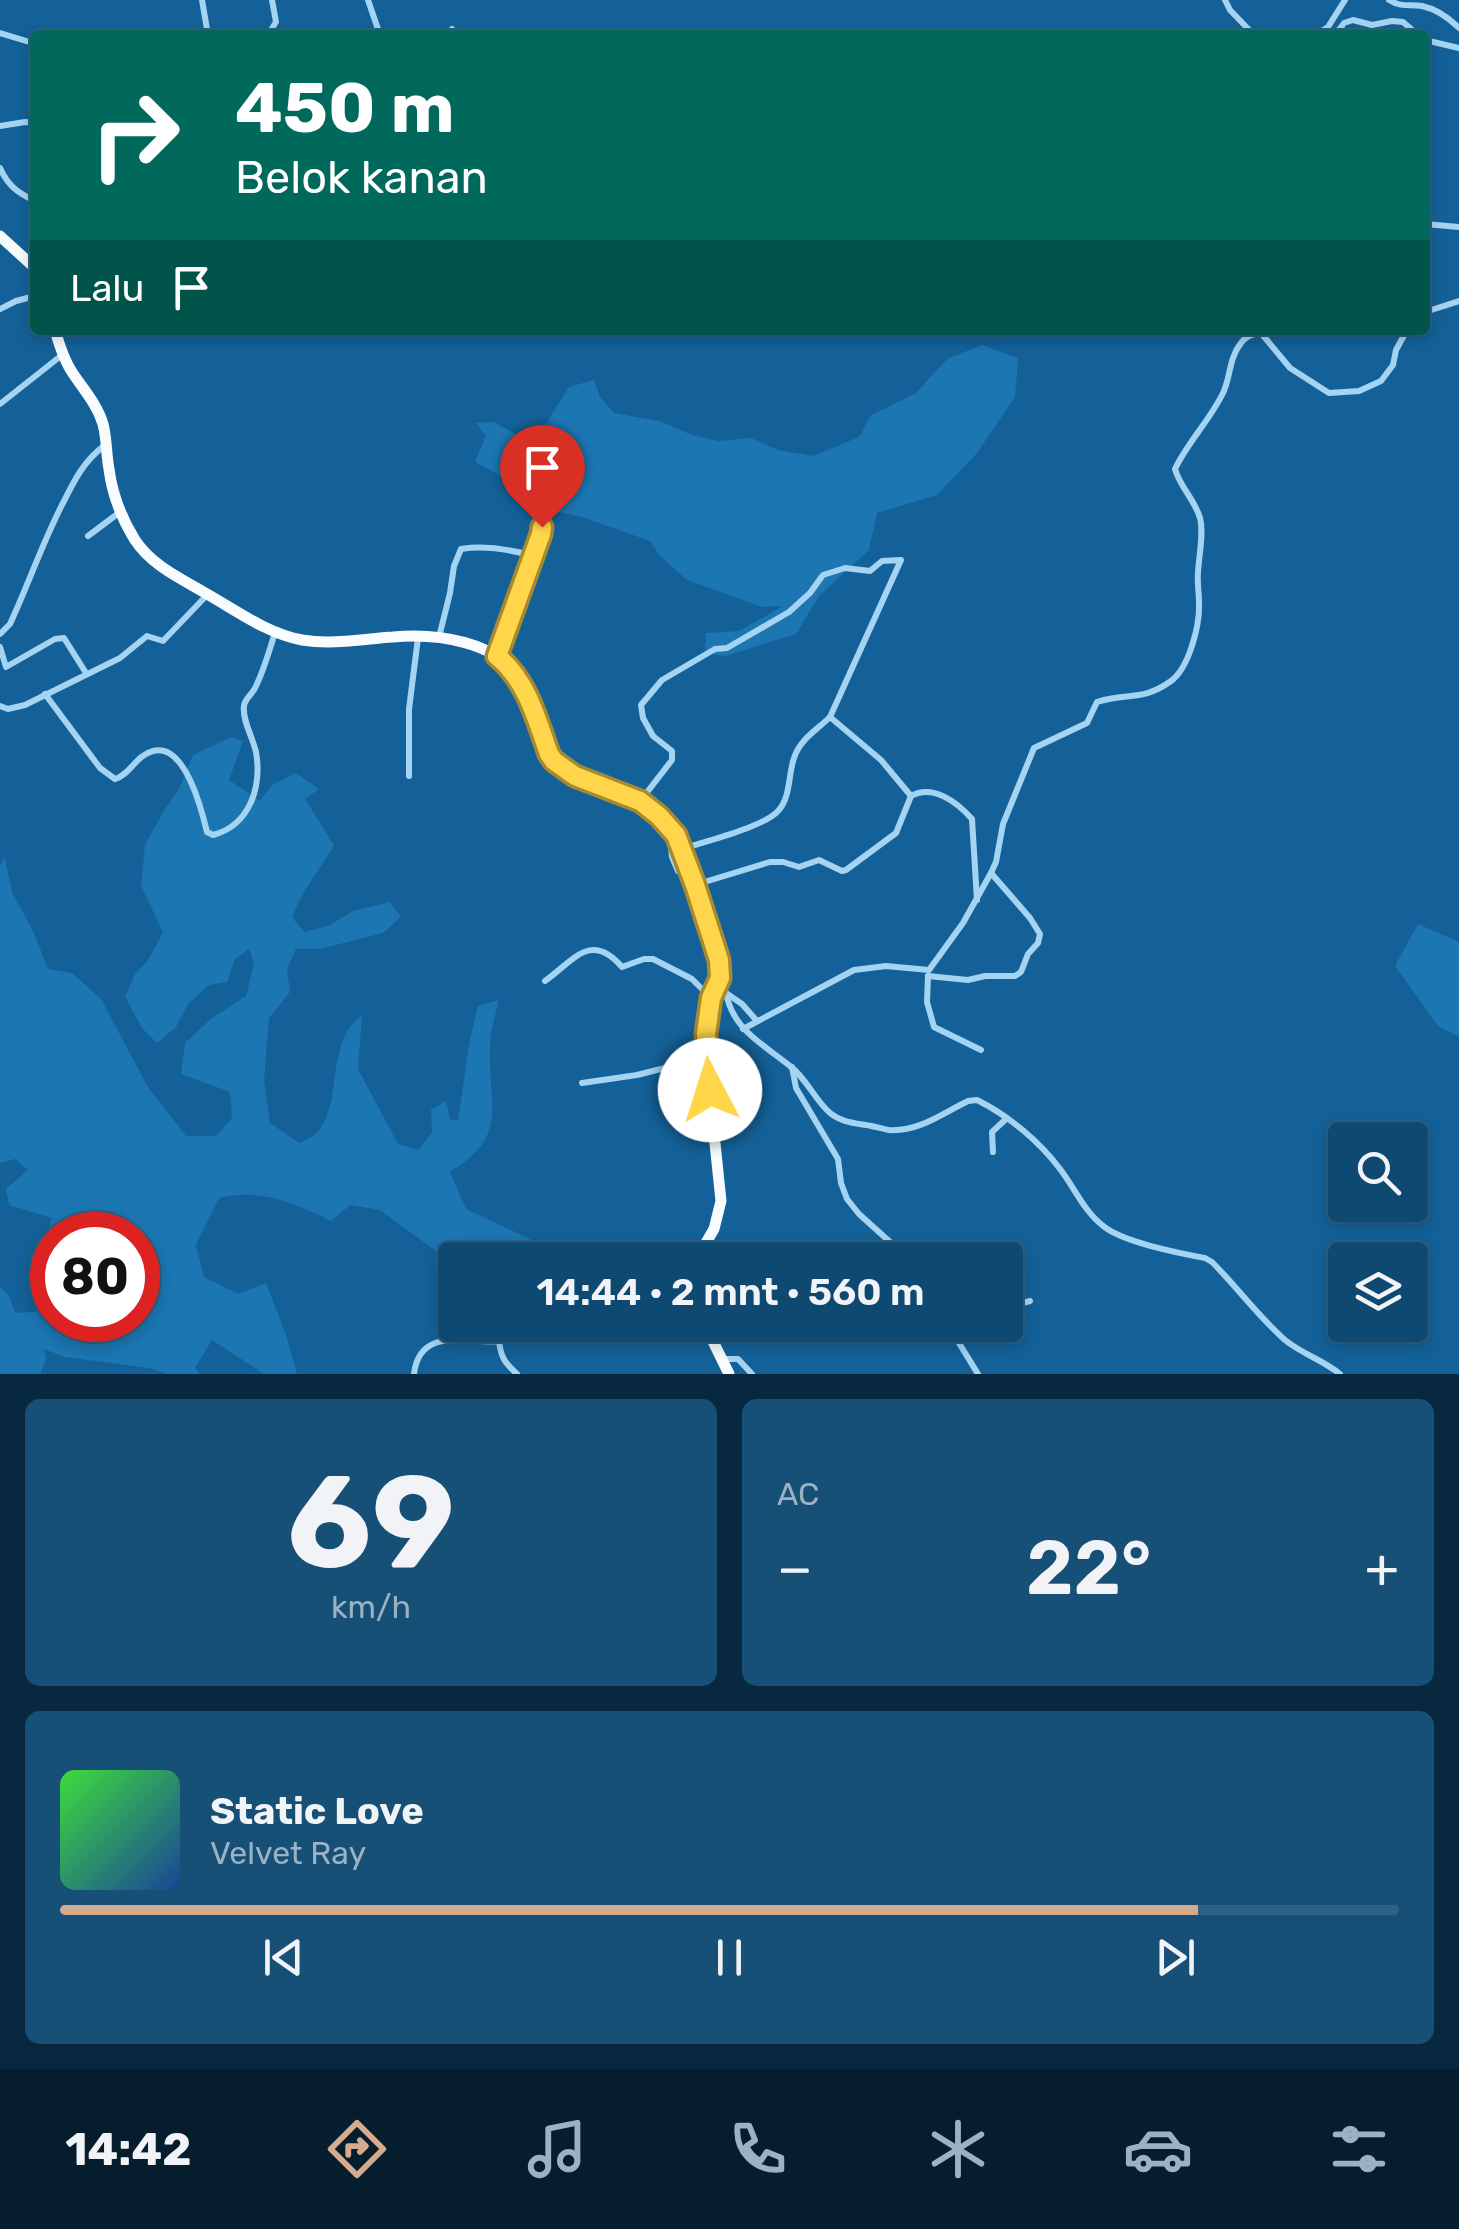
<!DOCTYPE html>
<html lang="id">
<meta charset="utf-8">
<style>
body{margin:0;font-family:Rubik,sans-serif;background:#175077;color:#f1f3f6;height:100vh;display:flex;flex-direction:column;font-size:38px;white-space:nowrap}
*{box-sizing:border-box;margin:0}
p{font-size:32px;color:#9bb2c4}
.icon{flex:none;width:55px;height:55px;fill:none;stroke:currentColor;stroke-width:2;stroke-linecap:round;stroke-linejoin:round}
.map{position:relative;height:1374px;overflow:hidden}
.side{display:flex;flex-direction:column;gap:25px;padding:25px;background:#08283f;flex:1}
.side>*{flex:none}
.banner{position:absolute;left:30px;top:30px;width:1400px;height:305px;border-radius:10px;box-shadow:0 5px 15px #0003,0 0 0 2px #2e6184;background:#00695c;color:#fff;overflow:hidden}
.buttons{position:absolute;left:1328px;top:1122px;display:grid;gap:20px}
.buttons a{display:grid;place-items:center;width:100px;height:100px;border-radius:10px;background:#0e4972;box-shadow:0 5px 15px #0003,0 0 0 2px #2e6184;font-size:50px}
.speed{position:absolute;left:30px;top:1212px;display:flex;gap:20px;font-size:50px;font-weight:700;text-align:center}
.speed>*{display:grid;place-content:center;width:130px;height:130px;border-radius:50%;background:#0e4972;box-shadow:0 5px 15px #0003,0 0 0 2px #2e6184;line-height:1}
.speed .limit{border:15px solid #d22;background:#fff;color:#111}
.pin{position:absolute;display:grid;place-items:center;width:85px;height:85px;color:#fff;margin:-102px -42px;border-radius:50% 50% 50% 0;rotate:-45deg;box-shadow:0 0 10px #0007}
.pin .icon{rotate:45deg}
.me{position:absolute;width:110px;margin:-55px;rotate:355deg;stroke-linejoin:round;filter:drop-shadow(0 0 8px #0008)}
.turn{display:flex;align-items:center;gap:35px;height:210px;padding:0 40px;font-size:45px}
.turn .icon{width:130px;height:130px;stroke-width:2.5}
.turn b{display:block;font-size:70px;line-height:85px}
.then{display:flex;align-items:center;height:95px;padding:0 40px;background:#0003;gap:20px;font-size:38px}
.big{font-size:75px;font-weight:600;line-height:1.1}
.side .tile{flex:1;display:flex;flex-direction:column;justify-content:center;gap:15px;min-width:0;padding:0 35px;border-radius:15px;background:#175077}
.side .dial{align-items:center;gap:0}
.dial b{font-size:130px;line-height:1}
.song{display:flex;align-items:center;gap:30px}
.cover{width:120px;height:120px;border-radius:15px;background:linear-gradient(135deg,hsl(120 70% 55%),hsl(220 70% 35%))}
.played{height:10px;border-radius:5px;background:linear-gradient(90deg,#d6ab8b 85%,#2e6184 85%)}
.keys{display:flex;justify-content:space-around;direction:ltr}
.heat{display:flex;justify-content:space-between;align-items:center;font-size:55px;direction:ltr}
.side .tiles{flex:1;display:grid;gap:25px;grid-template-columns:1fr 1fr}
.tile:last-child{grid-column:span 2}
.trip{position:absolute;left:438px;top:1242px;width:585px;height:100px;border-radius:10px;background:#0e4972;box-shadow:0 5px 15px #0003,0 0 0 2px #2e6184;font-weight:600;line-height:100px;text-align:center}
.dock{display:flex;height:160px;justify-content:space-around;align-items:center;background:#061d2e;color:#9bb2c4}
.dock .icon{width:70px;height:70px}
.dock .active{color:#d6ab8b}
.dock b{font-size:45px;color:#f1f3f6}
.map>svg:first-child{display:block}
.green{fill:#1b76b2}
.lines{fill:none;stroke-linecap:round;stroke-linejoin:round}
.minor{stroke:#a5d4f3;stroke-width:6}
.trunk{stroke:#f8fcff;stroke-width:11}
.route-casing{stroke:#a68a30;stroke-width:25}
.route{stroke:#ffd54a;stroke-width:18}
</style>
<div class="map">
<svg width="1459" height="1374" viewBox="0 0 1459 1374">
<rect width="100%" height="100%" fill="#136198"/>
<!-- green -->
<g class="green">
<polygon points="982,345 1018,358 1015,397 977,453 937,495 877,513 869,550 819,596 796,634 725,656 705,653 706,633 739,631 783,606 762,607 687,580 660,556 650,541 582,517 554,511 510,481 475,462 486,436 476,423 493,422 524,438 539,435 569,387 594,380 600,397 614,413 660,421 692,435 718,441 751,438 778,450 813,456 859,437 871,415 916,393 947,359"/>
<path d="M 231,737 L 243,741 L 229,780 L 260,801 L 272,785 L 296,773 L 319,789 L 305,799 L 334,845 C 320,870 302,890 292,917 L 304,932 L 328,926 L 353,911 L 390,902 L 401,917 L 383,933 L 320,949 L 296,949 L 287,969 L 290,992 L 269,1018 L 264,1080 L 270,1123 L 299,1143 C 306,1140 315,1136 319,1131 C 344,1095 325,1042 362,1015 L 358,1069 L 398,1144 L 418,1150 L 432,1133 L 431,1110 L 446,1101 L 450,1119 L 458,1121 L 469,1044 L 478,1006 L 499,1000 C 495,1016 490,1032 490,1047 C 488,1107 510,1135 450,1172 L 466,1209 L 530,1239 L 550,1253 L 529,1260 L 455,1260 L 455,1265 L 380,1210 L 350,1205 L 331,1221 C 294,1203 261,1188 219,1198 L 196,1245 L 204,1277 L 239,1294 L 266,1283 L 286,1335 L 297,1374 L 264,1374 L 212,1340 L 195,1368 L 200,1374 L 168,1374 L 149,1368 L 65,1357 L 44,1349 L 46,1360 L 40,1374 L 0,1374 L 0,1287 L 8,1294 L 15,1313 L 46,1311 L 52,1300 L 52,1320 L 138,1320 L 138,1235 L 52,1235 L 52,1276 L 42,1251 L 52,1218 L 9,1205 L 6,1189 L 28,1170 L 15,1159 L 0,1163 L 0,865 L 5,857 L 12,892 L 34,933 L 48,969 L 72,973 L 101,999 L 148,1087 L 186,1136 L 216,1136 L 232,1118 L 230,1092 L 181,1074 L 185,1043 L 212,1018 L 246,996 L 254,964 L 249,949 L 235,959 L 227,982 L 209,985 L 188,1004 L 176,1027 L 157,1043 L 142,1028 L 125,997 L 135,974 L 148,960 L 163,932 L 141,886 L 145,845 L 163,812 L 179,789 L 193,755 Z"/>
<polygon points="1418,924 1459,942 1459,1037 1438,1026 1395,966"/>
</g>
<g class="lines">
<!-- minor -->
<g class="minor">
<polyline points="202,0 208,35"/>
<polyline points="368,0 380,35"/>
<polyline points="1225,0 1230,10 1254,35"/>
<path d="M 1389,0 C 1402,8 1409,4 1422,6 C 1436,9 1450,19 1459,28"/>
<polyline points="1322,31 1328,27 1345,0"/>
<polyline points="0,33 33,43"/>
<polyline points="268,35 276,22 272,0"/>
<polyline points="448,35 452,29"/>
<polyline points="1277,35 1300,35"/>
<path d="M 1311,35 L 1321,31 C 1332,36 1338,33 1344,23 L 1353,20 L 1372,25 L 1392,21 L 1403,22 L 1418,35"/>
<polyline points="1425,40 1459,48"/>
<polyline points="0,126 25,122 35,123"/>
<path d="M 0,168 C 8,186 18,193 35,201"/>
<polyline points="1425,224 1459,227"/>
<polyline points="0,309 16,301 35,296"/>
<polyline points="1425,312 1459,301"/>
<polyline points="0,404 62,355"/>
<polyline points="88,536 120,512"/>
<path d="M 0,634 L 10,624 C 29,583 43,541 64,501 C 75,479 84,461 105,445"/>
<path d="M 439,637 L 450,593 L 454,566 L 461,549 C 486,545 509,549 533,556"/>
<polyline points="0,647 6,667 55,639 64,638 86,673"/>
<polyline points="497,656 541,535 541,527 535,509"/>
<path d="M 45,694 L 100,768 L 115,779 C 130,775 136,755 153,751 C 185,742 202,811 207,832 L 213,835 C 250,825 262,787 256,752 C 253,738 242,720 244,706 C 245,698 253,694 256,686 C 264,670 269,651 275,633"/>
<polyline points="0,706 8,709 25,705 120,658 147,636 163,641 207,595"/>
<polyline points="830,717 881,760 911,796"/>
<polyline points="409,776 409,709 418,638"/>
<path d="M 641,800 L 672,760 L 672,751 L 653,736 L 643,718 L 641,705 L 662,680 L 715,649 L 727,648 L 789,612 L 810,593 L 823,575 L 845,568 L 870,571 L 882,561 L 901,560 L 830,717 C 817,730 800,739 794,758 C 788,775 791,797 778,811 C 764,827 705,841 683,849"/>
<polyline points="669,831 672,857 678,871"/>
<path d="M 698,884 L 770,862 L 783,862 L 799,867 L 819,860 L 842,871 L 846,870 L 896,833 L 911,796 C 933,784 957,802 972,819 L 977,900"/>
<polyline points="928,976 968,980 985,976 1015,976 1021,972 1028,954 1038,943 1040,934 1030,918 991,873"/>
<polyline points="928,976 927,1002 934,1027 981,1050"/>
<polyline points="720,978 726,993 742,1004 757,1021"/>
<path d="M 545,981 C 574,960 591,931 622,967 L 644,959 L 653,959 L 692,979 L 710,997"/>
<path d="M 726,993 C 733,1030 763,1044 790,1066 C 807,1079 814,1099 830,1113 C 841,1122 853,1123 866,1125 C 874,1126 882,1129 889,1130 C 919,1132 943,1113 968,1101 L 977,1100 C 1009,1116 1039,1141 1060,1169 C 1074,1187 1084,1211 1102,1225 C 1121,1242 1179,1253 1205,1258 L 1212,1262 C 1237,1287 1258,1316 1285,1340 C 1302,1354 1323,1360 1340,1374"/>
<path d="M 743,1029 L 854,970 L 886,966 L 929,970 L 963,923 L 991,873 L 996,862 L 1003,824 L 1034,748 L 1087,723 L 1097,702 C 1127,692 1142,702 1171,681 C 1189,668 1200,625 1199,603 C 1199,592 1197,583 1198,572 C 1199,555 1204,533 1200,518 C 1195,500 1180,487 1175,469 C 1188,442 1209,421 1222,395 C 1231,379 1228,359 1241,343 C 1246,336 1252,334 1261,333 L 1290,368 L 1329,393 L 1359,391 L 1381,381 L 1393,365 L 1396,350 L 1407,330"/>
<polyline points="792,1067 796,1088 838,1159 841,1183 847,1199 859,1214 910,1260"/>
<polyline points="582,1083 637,1075 705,1058"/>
<polyline points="993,1152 992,1132 1006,1119"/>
<polyline points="1005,1308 1030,1301"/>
<polyline points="948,1325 978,1374"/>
<polyline points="668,1328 670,1325"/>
<path d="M 499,1341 C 501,1358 505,1363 517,1374"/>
<polyline points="722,1359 738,1359 752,1374"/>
<path d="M 414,1374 C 420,1324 471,1345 501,1341 C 516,1339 532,1330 546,1325"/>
</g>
<!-- trunk -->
<g class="trunk">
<polyline points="0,236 35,268"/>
<path d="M 55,330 C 59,344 64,360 72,372 C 83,389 97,404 103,424 C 107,439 106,454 109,469 C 112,493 122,519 135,540 C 152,566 182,579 207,594 C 237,611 268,634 302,640 C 333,645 362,639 393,637 C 436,633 499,641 522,682 C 534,704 541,730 549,753 C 571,784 614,784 643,803 C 655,812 669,823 676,836 C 687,856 723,955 720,975 C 719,985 712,994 710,1004 C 705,1021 706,1039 706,1057 L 721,1201 L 714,1229 L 696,1260"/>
<polyline points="705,1325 729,1374"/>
</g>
</g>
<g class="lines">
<defs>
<path id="route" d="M 542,527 L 541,534 L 497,656 C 527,681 536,717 549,754 L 554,761 L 575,776 L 640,801 L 659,816 L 676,835 L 695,885 L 719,960 L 720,978 L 711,998 L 706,1034 L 710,1090"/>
</defs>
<!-- route casing -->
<use href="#route" class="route-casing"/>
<!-- route -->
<use href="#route" class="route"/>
</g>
</svg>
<div class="buttons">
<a><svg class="icon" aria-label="search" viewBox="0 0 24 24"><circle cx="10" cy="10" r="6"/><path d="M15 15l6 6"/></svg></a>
<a><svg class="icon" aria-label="layers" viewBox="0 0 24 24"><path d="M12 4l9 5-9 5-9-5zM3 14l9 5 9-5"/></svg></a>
</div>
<div class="speed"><div class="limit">80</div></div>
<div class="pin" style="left:542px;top:527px;background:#d93025"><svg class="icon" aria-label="arrive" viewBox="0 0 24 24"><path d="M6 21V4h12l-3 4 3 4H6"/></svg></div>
<svg class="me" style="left:710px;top:1090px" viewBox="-20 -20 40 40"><circle r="19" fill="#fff"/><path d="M0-13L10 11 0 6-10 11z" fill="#ffd54a"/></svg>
<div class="trip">14:44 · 2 mnt · 560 m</div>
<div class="banner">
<div class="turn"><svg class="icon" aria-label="right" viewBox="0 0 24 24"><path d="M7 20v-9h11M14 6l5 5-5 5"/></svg><div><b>450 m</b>Belok kanan</div></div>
<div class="then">Lalu<svg class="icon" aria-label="arrive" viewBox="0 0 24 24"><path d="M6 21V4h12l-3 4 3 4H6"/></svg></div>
</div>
</div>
<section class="side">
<div class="tiles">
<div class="tile dial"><b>69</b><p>km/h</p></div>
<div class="tile"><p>AC</p>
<div class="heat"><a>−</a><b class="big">22°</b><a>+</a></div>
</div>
<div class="tile">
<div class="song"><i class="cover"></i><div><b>Static Love</b><p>Velvet Ray</p></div></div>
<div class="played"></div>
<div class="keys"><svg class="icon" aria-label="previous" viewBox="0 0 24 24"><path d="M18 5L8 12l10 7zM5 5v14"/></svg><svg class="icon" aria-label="pause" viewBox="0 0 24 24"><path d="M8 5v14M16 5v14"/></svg><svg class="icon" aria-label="next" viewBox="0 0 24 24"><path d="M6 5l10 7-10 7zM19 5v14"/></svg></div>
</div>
</div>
</section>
<nav class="dock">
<b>14:42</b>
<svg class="icon active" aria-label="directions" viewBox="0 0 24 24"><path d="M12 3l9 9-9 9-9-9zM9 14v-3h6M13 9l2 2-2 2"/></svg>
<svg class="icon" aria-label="music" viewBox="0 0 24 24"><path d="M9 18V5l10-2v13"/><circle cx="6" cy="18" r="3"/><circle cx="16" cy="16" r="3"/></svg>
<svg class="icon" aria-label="phone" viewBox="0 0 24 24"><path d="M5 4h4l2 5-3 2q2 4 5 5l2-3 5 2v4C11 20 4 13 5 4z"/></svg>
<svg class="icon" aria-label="climate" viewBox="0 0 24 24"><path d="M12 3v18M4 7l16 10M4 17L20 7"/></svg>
<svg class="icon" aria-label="car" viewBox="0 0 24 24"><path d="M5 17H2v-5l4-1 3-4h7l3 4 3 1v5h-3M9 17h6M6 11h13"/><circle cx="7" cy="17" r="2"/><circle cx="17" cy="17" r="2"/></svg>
<svg class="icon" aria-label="filters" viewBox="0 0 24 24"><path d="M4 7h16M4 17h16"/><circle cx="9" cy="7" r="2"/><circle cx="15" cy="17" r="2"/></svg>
</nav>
